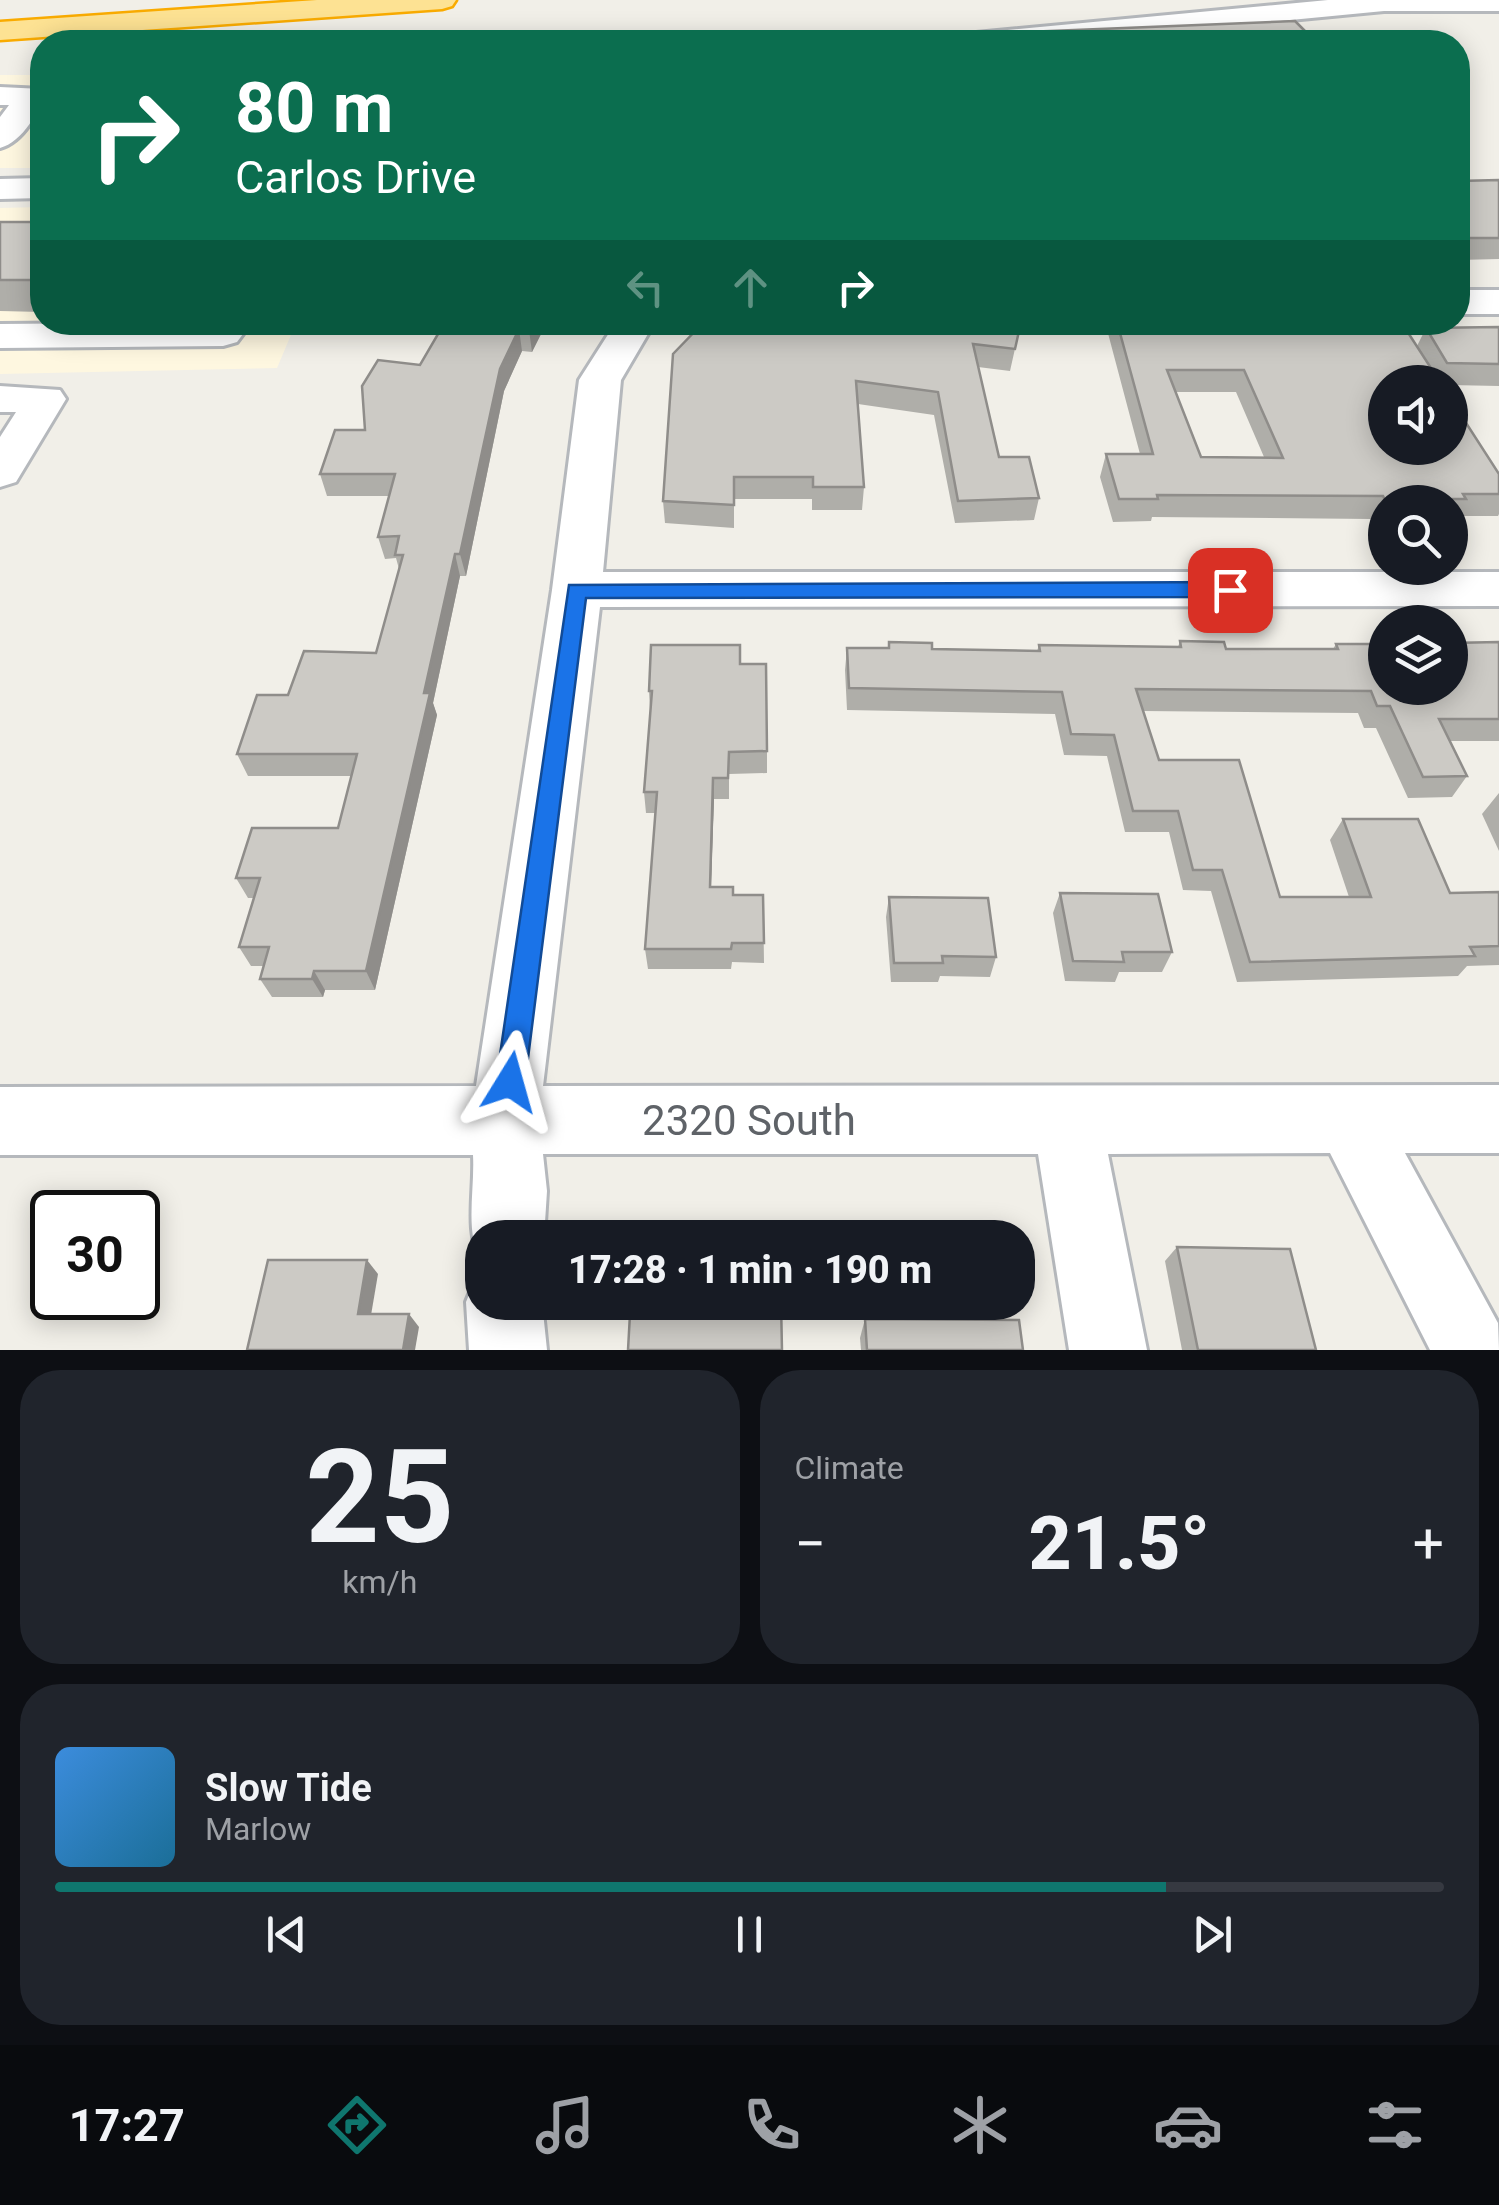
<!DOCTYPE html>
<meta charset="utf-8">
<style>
body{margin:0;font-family:Roboto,sans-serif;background:#20242c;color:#f1f3f6;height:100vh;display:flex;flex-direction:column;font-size:38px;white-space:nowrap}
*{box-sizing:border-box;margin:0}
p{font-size:32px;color:#9ea1a6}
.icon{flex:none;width:55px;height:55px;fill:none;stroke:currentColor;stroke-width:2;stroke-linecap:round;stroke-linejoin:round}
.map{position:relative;height:1350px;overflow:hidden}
.sheet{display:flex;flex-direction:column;gap:20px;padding:20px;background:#0d0f14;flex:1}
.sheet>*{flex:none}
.banner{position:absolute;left:30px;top:30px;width:1440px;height:305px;border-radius:40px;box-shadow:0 5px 25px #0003;background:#0b6e4f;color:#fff;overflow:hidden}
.buttons{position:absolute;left:1368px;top:365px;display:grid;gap:20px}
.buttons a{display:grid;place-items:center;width:100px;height:100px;border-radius:50%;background:#171b24;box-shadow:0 5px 25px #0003;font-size:50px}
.speed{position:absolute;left:30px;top:1190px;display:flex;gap:20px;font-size:50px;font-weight:700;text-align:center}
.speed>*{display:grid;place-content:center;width:130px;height:130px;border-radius:50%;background:#171b24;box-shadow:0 5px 25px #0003;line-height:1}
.speed .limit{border:5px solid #111;border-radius:15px;background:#fff;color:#111}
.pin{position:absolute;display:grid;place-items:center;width:85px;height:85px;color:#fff;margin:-42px;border-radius:20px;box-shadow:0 5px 15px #0006}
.me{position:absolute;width:110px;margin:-55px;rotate:8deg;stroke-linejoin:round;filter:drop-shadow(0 0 8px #0008)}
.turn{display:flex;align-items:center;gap:35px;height:210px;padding:0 40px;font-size:45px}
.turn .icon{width:130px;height:130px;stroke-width:2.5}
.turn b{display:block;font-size:70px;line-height:85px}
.lanes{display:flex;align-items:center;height:95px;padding:0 40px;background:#0003;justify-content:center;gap:50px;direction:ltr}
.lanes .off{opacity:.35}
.big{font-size:75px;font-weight:800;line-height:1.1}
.sheet .card{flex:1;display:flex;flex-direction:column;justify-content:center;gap:15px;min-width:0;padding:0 35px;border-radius:40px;background:#20242c}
.sheet .dial{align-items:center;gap:0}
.dial b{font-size:130px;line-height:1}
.song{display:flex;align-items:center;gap:30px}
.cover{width:120px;height:120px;border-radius:15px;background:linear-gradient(135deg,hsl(210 70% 55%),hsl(200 70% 35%))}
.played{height:10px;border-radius:5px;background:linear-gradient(90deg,#0f766e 80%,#363941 80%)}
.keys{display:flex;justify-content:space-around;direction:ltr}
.heat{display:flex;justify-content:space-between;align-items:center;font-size:55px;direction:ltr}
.sheet .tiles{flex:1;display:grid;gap:20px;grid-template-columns:1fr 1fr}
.card:last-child{grid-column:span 2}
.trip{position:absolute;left:465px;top:1220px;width:570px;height:100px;border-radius:40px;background:#171b24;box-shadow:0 5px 25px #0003;font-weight:800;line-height:100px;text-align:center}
.tabs{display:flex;height:160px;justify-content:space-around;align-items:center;background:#090b0e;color:#9ea1a6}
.tabs .icon{width:70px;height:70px}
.tabs .selected{color:#0f766e}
.tabs b{font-size:45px;color:#f1f3f6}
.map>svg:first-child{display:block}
.commercial{fill:#fef7e0}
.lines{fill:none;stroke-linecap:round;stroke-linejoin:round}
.minor-casing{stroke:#b5b8bc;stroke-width:6}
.highway-casing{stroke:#f9ab00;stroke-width:5}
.minor{fill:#fff;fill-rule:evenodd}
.highway{fill:#fde293;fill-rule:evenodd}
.wall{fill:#afaea9;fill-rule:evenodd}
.shaded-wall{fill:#8f8d8a}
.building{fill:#cccac5;stroke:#8f8d8a;stroke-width:2.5;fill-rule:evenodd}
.route{fill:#1a73e8;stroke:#114b97;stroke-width:2.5}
.labels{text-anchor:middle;stroke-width:8;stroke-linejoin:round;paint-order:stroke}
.near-street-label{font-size:42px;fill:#5f6368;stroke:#fff}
</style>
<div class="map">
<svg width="1499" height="1350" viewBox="0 0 1499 1350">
<rect width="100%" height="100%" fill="#f1efe8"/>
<!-- commercial -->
<g class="commercial">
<rect x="0" y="75" width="42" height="93"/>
<polygon points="42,207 42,322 296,323 277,368 0,374 0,208"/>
</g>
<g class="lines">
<defs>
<g id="minor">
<polygon points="1328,0 1499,0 1499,11 1384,11 1061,42 961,42 966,36 976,33"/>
<path d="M 0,87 L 42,89 C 42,111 22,142 0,148 L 0,117 L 9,105 L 0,105 Z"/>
<polygon points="42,178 42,198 0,199 0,179"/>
<rect x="1458" y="290" width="41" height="24"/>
<polygon points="225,322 237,326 243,334 237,342 223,346 0,348 0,324"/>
<path d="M 616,322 L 655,322 L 621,380 L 603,572 L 1499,572 L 1499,606 L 600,607 L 543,1086 L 1499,1085 L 1499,1153 L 1405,1153 L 1498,1323 L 1499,1350 L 1430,1350 L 1330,1153 L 1108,1154 L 1147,1350 L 1069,1350 L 1038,1154 L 543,1154 L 547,1191 L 544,1238 L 482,1238 L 482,1264 C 464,1233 475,1191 473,1155 L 0,1155 L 0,1087 L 476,1086 L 552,590 L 579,380 Z"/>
<polygon points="0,386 60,390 66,399 16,482 0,487 0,437 16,412 0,412"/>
<polygon points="482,1273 482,1302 542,1302 547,1350 469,1350 466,1302 477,1275"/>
</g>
<polygon id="highway" points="317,0 456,0 452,6 442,9 0,40 0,22"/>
</defs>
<!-- minor casing -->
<use href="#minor" class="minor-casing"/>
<!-- highway casing -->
<use href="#highway" class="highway-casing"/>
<!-- minor -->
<use href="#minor" class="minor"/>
<!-- highway -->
<use href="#highway" class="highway"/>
</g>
<!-- wall -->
<g class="wall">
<polygon points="1499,180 1499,259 1458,260 1458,181"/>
<polygon points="0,222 42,222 42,312 0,311"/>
<polygon points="445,322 547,322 532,352 522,351 504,391 466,576 460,576 433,703 437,715 375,990 325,990 323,997 272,997 260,979 263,966 251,966 239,947 254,898 248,898 236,878 338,828 351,776 248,776 237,754 288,695 376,653 399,569 396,558 385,559 378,537 389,496 327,496 320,474 365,430 420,365"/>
<polygon points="704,322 1021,322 1010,371 978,367 999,457 1039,498 1034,520 955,523 934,415 858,404 864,487 862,510 812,510 812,499 734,499 734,528 665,523 663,501"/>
<path d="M 1105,322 L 1148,322 L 1149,327 L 1417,346 L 1426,328 L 1499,327 L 1499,386 L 1450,385 L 1450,382 L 1385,382 L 1499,474 L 1499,514 L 1498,516 L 1456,516 L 1453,522 L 1450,522 L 1450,502 L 1385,502 L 1385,526 L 1375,526 L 1371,519 L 1152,517 L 1151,521 L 1113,522 L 1100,477 L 1106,454 L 1140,454 ZM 1176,392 L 1236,392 L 1264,457 L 1201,457 Z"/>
<polygon points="1180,641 1226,649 1333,649 1336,644 1499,642 1499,741 1450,741 1467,776 1452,797 1408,798 1376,728 1364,728 1358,713 1143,711 1159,760 1280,897 1349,897 1330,840 1343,819 1450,893 1499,892 1499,965 1467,966 1458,976 1237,982 1211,891 1183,890 1169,832 1125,832 1107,756 1064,755 1055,714 847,710 845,670 847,648 1037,651 1039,645 1178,647"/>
<polygon points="740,664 767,751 767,773 729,774 729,799 714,799 711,887 733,895 763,895 764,963 732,962 731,969 648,969 645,949 656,813 646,813 644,792 650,710 649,691"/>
<polygon points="1499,793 1499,851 1482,814"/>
<polygon points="1060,893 1172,952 1162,972 1119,972 1115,982 1065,981 1053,913"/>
<polygon points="889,897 996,957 990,977 940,976 938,982 891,982 886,917"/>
<polygon points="1177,1247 1316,1350 1182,1350 1165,1261"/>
<polygon points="865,1319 1023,1350 861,1350 860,1338"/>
</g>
<!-- shaded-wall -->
<g class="shaded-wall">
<polygon points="532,322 547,322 532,352 529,330"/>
<polygon points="519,329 522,351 504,391 466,576 460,554 500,369"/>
<polygon points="455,554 460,576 433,703 437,715 375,990 366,971 424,693"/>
<polygon points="713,778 714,799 710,907 710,887"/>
<polygon points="314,971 325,990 323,997 312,979"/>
<polygon points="367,1260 378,1274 369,1327 358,1314"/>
<polygon points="409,1314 419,1327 415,1350 403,1350"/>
</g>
<!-- building -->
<g class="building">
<polygon points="1295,21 1316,42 1033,42 1027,32"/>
<polygon points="1499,180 1499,238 1458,238 1458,181"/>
<rect x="0" y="222" width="42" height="58"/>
<polygon points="445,322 532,322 529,330 519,329 500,369 460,554 455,554 424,693 430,693 366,971 314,971 312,979 260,979 269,947 239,947 260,878 236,878 252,828 338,828 357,754 237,754 257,695 288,695 304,651 376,653 403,555 395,555 399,536 378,537 395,474 320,474 335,430 365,430 362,386 378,360 420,365"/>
<polygon points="704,322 1021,322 1015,349 973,344 999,457 1029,457 1039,498 958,501 938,392 856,381 864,487 813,487 813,477 734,477 734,505 663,501 673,354"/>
<path d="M 1117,322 L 1148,322 L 1149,327 L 1407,331 L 1440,382 L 1385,382 L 1385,448 L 1450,448 L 1450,398 L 1499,474 L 1499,494 L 1463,494 L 1466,499 L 1423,499 L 1425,502 L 1386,502 L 1383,496 L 1157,495 L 1158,499 L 1119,499 L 1106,454 L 1153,454 ZM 1167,370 L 1244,370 L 1283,458 L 1201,457 Z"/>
<polygon points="1499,327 1499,364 1447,363 1426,328"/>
<polygon points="1180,641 1224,642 1226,649 1338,649 1336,644 1385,644 1385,688 1450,688 1450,643 1499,642 1499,719 1439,719 1467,776 1423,777 1390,706 1377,706 1371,691 1136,689 1159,760 1239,760 1280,897 1371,897 1343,819 1418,819 1450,893 1499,892 1499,946 1470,947 1475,956 1250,962 1222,870 1193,870 1178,811 1133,811 1114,735 1071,734 1062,692 849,688 847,648 889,648 889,642 932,643 932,649 1040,651 1039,645 1181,647"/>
<polygon points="651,645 740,645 740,664 766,664 767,751 729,752 728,778 713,778 710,887 733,887 733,895 763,895 764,943 732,943 731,949 645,949 657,792 644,792 652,691 649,691"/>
<polygon points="1060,893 1158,894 1172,952 1122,952 1124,962 1073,961"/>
<polygon points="889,897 988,898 996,957 942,956 943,963 894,963"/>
<polygon points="1177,1247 1290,1249 1316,1350 1198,1350"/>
<polygon points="268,1260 367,1260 358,1314 409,1314 403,1350 247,1350"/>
<polygon points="682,1302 781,1302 782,1350 628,1350 630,1314 682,1314"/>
<polygon points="865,1319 1019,1320 1023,1350 867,1350"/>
</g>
<!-- route -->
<polygon class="route" points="1230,582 1241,590 1230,597 586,598 525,1082 521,1093 510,1097 500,1093 496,1082 569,585"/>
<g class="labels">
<!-- near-street labels -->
<g class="near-street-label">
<text x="749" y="1135">2320 South</text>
</g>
</g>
</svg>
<div class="buttons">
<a><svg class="icon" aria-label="sound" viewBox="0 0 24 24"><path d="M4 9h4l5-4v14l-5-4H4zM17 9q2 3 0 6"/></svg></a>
<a><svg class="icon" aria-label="search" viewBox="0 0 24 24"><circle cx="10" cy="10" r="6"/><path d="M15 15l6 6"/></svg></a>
<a><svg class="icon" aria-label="layers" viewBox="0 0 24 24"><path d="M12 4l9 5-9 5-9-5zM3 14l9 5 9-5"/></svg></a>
</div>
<div class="speed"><div class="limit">30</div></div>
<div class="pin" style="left:1230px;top:590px;background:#d93025"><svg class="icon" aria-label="arrive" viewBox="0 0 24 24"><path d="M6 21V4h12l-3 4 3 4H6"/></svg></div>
<svg class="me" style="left:510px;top:1082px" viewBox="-20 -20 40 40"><path d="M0-17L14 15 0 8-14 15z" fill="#1a73e8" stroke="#fff" stroke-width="4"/></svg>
<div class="trip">17:28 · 1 min · 190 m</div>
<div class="banner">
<div class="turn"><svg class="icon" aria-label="right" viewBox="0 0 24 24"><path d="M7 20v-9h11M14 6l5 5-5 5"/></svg><div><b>80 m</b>Carlos Drive</div></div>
<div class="lanes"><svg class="icon off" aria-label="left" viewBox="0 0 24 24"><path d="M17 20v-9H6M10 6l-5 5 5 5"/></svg><svg class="icon off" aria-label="ahead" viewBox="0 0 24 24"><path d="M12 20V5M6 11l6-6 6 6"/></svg><svg class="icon" aria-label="right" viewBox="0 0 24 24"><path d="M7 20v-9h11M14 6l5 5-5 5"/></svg></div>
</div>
</div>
<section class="sheet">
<div class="tiles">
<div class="card dial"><b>25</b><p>km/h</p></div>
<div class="card"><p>Climate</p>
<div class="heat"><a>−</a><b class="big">21.5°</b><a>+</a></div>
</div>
<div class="card">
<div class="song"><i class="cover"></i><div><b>Slow Tide</b><p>Marlow</p></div></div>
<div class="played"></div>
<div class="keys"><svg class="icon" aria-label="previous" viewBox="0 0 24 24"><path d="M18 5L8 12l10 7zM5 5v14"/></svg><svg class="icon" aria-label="pause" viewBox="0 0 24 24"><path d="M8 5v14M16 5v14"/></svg><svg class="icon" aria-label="next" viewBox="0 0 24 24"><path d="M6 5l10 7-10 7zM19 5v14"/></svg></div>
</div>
</div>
</section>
<nav class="tabs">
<b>17:27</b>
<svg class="icon selected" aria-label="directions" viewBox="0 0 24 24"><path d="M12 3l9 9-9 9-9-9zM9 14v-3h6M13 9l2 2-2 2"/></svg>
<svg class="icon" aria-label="music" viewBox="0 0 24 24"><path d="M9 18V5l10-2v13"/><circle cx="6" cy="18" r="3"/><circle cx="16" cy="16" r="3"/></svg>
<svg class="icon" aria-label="phone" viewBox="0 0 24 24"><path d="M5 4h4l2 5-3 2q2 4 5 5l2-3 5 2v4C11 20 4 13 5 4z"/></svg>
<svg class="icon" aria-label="climate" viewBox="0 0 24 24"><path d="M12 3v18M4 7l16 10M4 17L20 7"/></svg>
<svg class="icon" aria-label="car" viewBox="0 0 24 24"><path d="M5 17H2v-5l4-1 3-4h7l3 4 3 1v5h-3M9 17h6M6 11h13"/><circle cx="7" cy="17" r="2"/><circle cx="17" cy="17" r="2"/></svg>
<svg class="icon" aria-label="filters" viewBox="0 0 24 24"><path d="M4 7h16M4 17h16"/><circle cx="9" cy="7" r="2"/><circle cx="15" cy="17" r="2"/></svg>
</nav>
